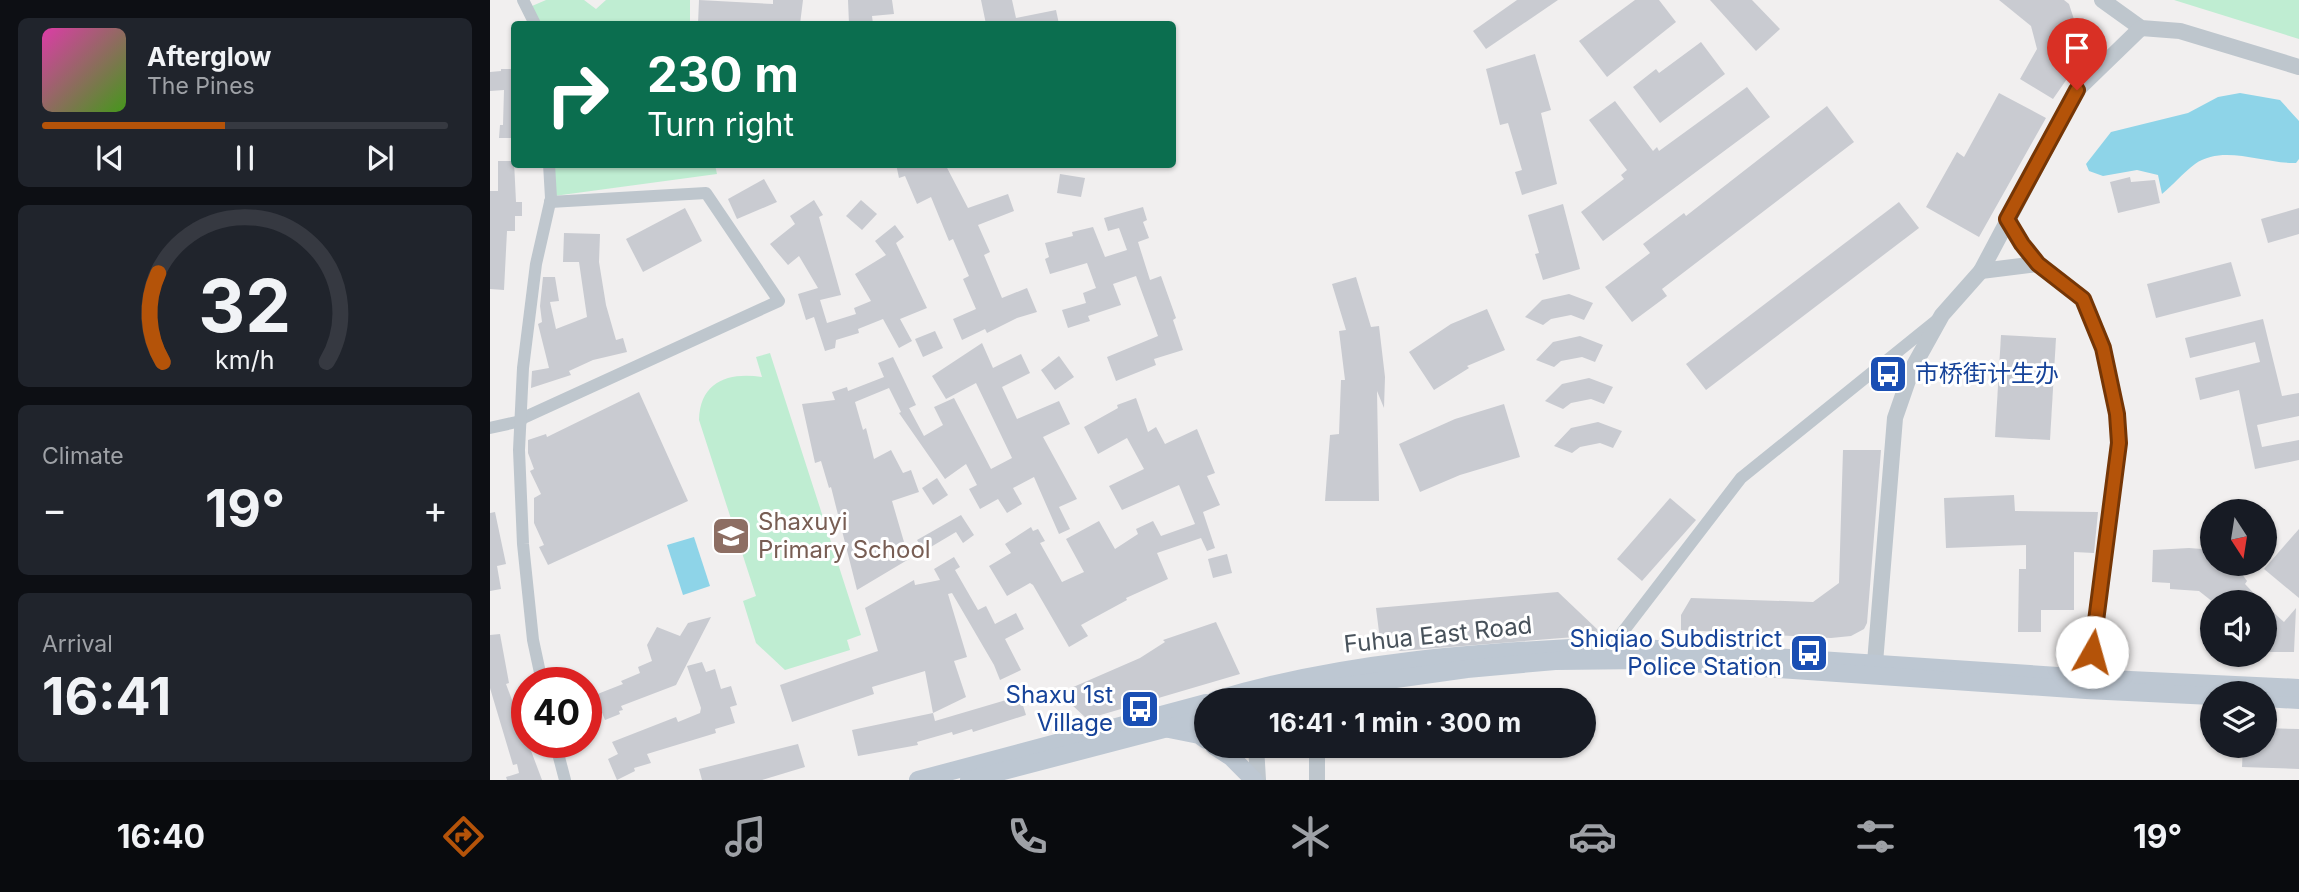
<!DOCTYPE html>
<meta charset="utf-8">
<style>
body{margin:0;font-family:Inter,"Noto Sans SC",sans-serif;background:#20242c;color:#f1f3f6;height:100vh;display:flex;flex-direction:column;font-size:26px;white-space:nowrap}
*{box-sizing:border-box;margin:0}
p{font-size:23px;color:#9ea1a6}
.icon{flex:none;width:38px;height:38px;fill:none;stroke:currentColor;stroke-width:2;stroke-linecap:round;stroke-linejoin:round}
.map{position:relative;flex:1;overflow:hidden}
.side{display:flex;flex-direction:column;gap:18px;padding:18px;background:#0d0f14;width:490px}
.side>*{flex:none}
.hud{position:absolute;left:21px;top:21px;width:665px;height:147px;border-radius:7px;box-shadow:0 2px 5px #0004;background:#0b6e4f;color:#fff;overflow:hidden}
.needle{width:46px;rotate:168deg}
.controls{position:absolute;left:1710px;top:499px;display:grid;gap:14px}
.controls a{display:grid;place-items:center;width:77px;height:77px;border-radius:50%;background:#171b24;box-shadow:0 2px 5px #0004;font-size:35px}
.speed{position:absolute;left:21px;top:667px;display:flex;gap:14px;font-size:35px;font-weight:700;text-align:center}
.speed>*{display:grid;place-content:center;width:91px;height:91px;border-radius:50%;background:#171b24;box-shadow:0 2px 5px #0004;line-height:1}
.speed .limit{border:10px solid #d22;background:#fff;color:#111}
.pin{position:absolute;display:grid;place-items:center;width:60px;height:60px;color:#fff;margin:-72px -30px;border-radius:50% 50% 50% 0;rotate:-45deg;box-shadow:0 0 7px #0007}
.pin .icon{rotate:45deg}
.me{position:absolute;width:77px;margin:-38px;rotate:7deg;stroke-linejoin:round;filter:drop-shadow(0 0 5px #0008)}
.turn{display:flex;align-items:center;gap:24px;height:147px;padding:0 21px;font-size:32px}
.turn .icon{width:91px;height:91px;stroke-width:2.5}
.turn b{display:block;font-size:49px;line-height:60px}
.big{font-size:52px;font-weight:700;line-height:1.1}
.side .card{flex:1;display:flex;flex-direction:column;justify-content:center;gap:10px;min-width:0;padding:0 24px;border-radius:10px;background:#20242c}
.side .dial{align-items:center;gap:0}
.dial svg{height:182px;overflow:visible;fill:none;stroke:#363941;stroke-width:7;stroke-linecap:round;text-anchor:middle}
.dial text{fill:#f1f3f6;stroke:none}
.song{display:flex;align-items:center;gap:21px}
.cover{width:84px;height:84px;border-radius:10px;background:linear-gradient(135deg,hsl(320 70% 55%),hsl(100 70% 35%))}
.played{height:7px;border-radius:4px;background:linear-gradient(90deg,#b45309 45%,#363941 45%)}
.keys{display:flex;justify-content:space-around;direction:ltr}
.heat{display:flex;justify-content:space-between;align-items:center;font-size:38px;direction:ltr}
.trip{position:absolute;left:704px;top:688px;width:402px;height:70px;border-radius:35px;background:#171b24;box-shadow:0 2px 5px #0004;font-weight:700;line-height:70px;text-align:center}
.menu{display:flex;height:112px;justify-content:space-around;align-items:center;background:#090b0e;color:#9ea1a6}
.menu .icon{width:49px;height:49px}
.menu .active{color:#b45309}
.menu b{font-size:32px;color:#f1f3f6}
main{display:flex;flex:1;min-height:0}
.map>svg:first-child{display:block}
.green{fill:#bfedd2}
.water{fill:#8ed4e8}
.building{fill:#c9cbd1}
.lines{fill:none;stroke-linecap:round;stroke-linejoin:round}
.minor{stroke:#bec6cd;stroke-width:12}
.tertiary{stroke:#bec6cd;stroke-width:16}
.secondary{stroke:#bdc7d2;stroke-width:18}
.route-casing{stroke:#753606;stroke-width:18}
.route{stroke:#b45309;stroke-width:12}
.labels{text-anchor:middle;stroke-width:6;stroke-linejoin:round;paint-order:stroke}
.transit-label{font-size:24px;fill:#164399;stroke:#fff;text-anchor:end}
.education-label{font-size:24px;fill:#785e54;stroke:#fff;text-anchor:start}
.street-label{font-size:24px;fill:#48525b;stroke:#fff}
</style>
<main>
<section class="side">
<div class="card">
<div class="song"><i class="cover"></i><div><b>Afterglow</b><p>The Pines</p></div></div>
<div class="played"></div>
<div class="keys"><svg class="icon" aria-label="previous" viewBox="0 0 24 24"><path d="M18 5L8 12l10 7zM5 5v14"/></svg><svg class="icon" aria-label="pause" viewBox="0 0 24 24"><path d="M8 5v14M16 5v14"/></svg><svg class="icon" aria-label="next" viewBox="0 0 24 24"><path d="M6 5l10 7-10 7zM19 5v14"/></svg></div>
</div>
<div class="card dial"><svg viewBox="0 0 100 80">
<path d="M14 69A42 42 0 1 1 86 69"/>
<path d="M14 69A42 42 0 0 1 12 30" stroke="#b45309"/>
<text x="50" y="56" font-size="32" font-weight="700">32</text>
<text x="50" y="72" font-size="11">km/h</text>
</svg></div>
<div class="card"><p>Climate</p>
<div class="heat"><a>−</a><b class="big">19°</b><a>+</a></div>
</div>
<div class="card"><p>Arrival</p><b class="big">16:41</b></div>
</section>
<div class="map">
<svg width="1809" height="780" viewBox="0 0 1809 780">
<rect width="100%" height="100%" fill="#f1efef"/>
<!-- green -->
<g class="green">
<polygon points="56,0 94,0 106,9 116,0 200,0 200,24 51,24 42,6"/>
<polygon points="1684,0 1809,0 1809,39"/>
<polygon points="62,165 225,165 227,174 64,196"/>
<path d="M 280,353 L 371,635 L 357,640 L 360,650 L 295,670 L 266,643 L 253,601 L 266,596 L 209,420 C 210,381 239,372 272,377 L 266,357 Z"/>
</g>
<!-- water -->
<g class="water">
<path d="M 1750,93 L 1790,100 L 1809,121 L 1809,159 L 1806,163 C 1773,164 1734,144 1705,164 C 1693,173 1683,185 1672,194 L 1668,175 L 1647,170 L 1613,176 L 1599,171 L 1596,164 L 1621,132 L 1698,113 L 1728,97 Z"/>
<polygon points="204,537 220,586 193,595 177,545"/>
</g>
<!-- building -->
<g class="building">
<polygon points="209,0 283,4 283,0 313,0 310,24 208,24"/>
<polygon points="358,0 402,0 404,14 382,16 383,24 359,24"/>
<polygon points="491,0 522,0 526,18 566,10 569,24 496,24"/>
<polygon points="1027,0 1068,0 996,49 983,31"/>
<polygon points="1145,0 1169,0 1186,22 1117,77 1089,41"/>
<polygon points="1220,0 1262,0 1290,29 1266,51"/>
<polygon points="1509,0 1574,0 1579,4 1595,53 1563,99 1530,79 1547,49 1541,26"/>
<polygon points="1211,42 1235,74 1170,123 1143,87 1166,69 1169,73"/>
<polygon points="1045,54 1061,110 1051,113 1067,184 1032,195 1025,172 1032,170 1018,123 1010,125 996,69"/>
<polygon points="11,69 24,69 24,138 9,138 10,125 13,125 14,90 0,91 0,72 11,71"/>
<polygon points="1257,87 1280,117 1113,241 1091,212 1134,179 1131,175 1137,170 1099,120 1125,101 1163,151 1167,147 1169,151"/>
<polygon points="1509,93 1556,118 1489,237 1436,207 1467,152 1474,157"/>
<polygon points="1337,106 1364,142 1172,289 1177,296 1142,322 1115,287 1160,253 1153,244 1194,213 1196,216"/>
<polygon points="8,161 24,161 26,202 32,202 32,216 25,216 25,231 17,231 14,290 0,289 0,191 8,191"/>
<polygon points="406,164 455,164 478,208 518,194 524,211 488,225 500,252 494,255 512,298 537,288 547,312 527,318 497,333 495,329 472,340 463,319 486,309 473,279 479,276 463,239 459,241 441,197 427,204 415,176 409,178"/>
<polygon points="570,174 595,178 591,197 567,193"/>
<polygon points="1640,177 1641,182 1665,180 1670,203 1628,213 1620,182"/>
<polygon points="274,179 287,202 247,219 238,199"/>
<polygon points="324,200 333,215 329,217 351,295 330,300 337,323 366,314 364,308 381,301 365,274 396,255 385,241 405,225 414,237 406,243 437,308 410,319 422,341 409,348 393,319 368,329 369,333 346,340 345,348 335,351 324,317 316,320 308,294 328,288 309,256 298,265 280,244 305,224 300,216"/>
<polygon points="371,200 387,214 372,230 356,216"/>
<polygon points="1409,202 1429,228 1216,390 1196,364"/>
<polygon points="1073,204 1090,269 1053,280 1045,254 1049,253 1038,215"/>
<polygon points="653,207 657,220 653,222 659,238 648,242 660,280 671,276 686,318 683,320 693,350 664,359 666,365 626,381 617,357 668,336 646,276 623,284 631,305 598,316 600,321 578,328 572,310 596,303 593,293 606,288 597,263 560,274 555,259 559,257 555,243 583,236 582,232 603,227 615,257 637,250 629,228 618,231 614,218"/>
<polygon points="195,208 212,241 153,272 136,239"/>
<polygon points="1809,208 1809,234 1778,243 1771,219"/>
<polygon points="74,233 110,234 109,262 116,305 126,340 133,338 137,352 103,360 79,371 81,375 41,388 42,371 59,368 48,324 52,322 50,306 53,277 65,277 69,301 60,302 66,329 97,317 89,262 73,262"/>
<polygon points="1741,262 1751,296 1666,318 1657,284"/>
<polygon points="866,277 881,327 889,326 895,377 894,408 887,391 889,501 835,501 840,435 849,434 851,380 855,380 849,331 856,330 842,284"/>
<polygon points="1079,294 1103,303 1094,320 1081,315 1061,319 1053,325 1035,317 1052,300"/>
<polygon points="997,309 1015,350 977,366 979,368 944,390 919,352 961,324"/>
<polygon points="1773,319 1792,396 1809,393 1809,416 1767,425 1772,447 1809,440 1809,460 1765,469 1749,390 1710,400 1705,378 1770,362 1765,342 1700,358 1695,338"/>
<polygon points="445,331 453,348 433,357 425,339"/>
<polygon points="1511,335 1566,338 1560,440 1505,437"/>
<polygon points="1090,336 1113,345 1105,362 1092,357 1071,361 1064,367 1046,360 1063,342"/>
<polygon points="492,343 503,368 531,354 540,373 512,387 527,419 569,401 580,424 553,437 587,499 569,507 580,529 569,534 544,477 523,488 532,504 517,513 508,499 490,509 479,489 487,485 476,464 455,479 409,413 411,412 399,388 365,402 373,430 376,428 384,459 401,450 413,473 421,470 429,492 402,501 419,559 367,590 341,487 339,488 331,461 325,463 312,404 345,400 342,392 357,387 358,391 394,377 388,363 403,357 426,405 413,411 419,408 434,436 453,425 444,407 464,398 501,469 522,458 486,383 456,399 442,376"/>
<polygon points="569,356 584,377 565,390 551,370"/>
<polygon points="1099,378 1123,387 1114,404 1101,399 1081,403 1073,409 1055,401 1072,384"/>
<polygon points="149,392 198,501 58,565 49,547 54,545 44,523 44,498 51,494 40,471 44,469 38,453 38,440 56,434 57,437"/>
<polygon points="646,398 658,432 666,427 675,444 707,429 725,473 717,476 730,505 713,512 725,548 717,551 711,538 667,553 678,579 636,598 637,600 591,625 598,636 579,647 543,585 540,583 517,596 499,566 521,553 515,544 541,527 543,531 548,529 555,541 550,543 572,582 594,572 576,539 609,521 625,549 648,534 646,529 663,521 671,536 705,524 689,485 632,510 619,486 654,469 637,438 608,454 594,427 628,408 627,405"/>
<polygon points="1014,404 1030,457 970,475 930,492 909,444 965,419"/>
<polygon points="1108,422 1132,431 1123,448 1110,443 1090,447 1082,453 1064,446 1081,428"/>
<polygon points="1353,450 1391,450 1377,623 1374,629 1361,636 1341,638 1191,630 1191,615 1201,598 1323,602 1349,583"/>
<polygon points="447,478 458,495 443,505 432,488"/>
<polygon points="1524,495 1525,511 1608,512 1604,553 1584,552 1584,610 1551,610 1551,632 1528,632 1529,569 1536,569 1536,545 1456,548 1454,498"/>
<polygon points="1180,498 1206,520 1152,581 1127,559"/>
<polygon points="5,512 16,564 7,566 11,589 0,591 0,513"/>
<polygon points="471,515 484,535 473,543 466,532 434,551 427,540"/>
<polygon points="1809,529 1809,598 1774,569"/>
<polygon points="1699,548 1712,549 1722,554 1722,564 1741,564 1747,567 1757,581 1755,584 1772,602 1723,602 1709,591 1680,589 1680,583 1662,582 1663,550"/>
<polygon points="737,554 742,573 723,578 718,559"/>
<polygon points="464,557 470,567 465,570 488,610 496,606 505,624 526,613 534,629 515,639 531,670 510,680 504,665 462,593 458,594 477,657 464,661 476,697 443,713 435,671 382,687 384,694 302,722 290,685 388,651 375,608 424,580 425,585 450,580 444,569"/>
<polygon points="1068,592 1108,630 1110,635 910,651 890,640 886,608"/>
<polygon points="1774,604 1794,622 1806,608 1804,652 1774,652"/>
<polygon points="221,617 186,685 131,706 133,710 129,711 130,714 115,720 105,695 133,684 131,681 150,673 148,667 162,661 157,645 167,627 190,636 198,623"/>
<polygon points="726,622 750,674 597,719 580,703 581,688 650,658 675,642 673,640"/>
<polygon points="10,634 19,683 16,684 52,780 17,780 16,777 29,773 27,764 23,765 0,688 0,635"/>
<polygon points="212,662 216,672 225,669 231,689 241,686 247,705 240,707 245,723 225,729 226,733 157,754 161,763 144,768 145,771 127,780 118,759 128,754 122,742 186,717 188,722 210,713 211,708 197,666"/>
<polygon points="530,696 536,715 483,732 482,729 463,735 462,732 427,742 428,745 368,756 362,730 443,713 445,721"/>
<polygon points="1774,728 1809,729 1809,769 1752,767 1753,746 1774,746"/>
<polygon points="308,744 315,767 272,780 212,780 209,769"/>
</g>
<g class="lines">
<!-- minor -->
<g class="minor">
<polyline points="33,0 45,24"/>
<polyline points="31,419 289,301 216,193 60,202"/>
<polyline points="0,428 31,421"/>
<polyline points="1122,646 1251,478 1447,320"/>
<polyline points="52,682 43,640 33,544 29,450 33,368 46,264 61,198 59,164"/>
<polyline points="65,742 75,780"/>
</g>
<!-- tertiary -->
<g class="tertiary">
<polyline points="1612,0 1651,28 1690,31 1809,67"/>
<polyline points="1517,219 1532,244 1547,264 1593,299 1613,348 1627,414 1629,443 1597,688"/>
<polyline points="1491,271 1547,264"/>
<polyline points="1384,675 1405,418 1422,369 1452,315 1491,271 1587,90 1651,28"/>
<polyline points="766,746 768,780"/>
<polyline points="827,746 827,780"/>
</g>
<!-- secondary -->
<g class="secondary">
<polyline points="1774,698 1809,700"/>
<path d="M 725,700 C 854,661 988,652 1122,646 L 1598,678 L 1809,688"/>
<polyline points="787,700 827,690 977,669 1065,661 1156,660 1596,690 1722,696"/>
<polyline points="679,729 709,735 716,740"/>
<polyline points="724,746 741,757 764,780"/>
<polyline points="827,747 828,746"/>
<polyline points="428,780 716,703"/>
<polyline points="479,780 716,718"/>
</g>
</g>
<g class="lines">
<defs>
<polyline id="route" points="1587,90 1517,219 1532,244 1548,264 1593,299 1613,348 1627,414 1629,443 1602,652"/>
</defs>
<!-- route casing -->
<use href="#route" class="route-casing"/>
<!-- route -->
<use href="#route" class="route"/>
</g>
<!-- icons -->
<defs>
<symbol id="bus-square" viewBox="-11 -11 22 22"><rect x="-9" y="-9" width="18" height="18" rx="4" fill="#1a4fb4" stroke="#fff"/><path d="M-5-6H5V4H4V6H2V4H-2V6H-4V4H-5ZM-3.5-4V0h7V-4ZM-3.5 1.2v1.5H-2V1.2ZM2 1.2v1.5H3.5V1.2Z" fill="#fff"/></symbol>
<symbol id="school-square" viewBox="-11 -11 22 22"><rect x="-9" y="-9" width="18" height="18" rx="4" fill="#8d6e63" stroke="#fff"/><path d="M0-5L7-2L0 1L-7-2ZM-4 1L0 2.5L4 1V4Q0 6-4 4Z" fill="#fff"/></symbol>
</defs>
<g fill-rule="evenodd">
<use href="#bus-square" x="1376" y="352" width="44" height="44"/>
<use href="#school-square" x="219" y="514" width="44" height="44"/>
<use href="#bus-square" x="1297" y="631" width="44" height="44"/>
<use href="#bus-square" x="628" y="687" width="44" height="44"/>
</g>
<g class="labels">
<!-- transit labels -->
<g class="transit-label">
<text x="1425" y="382" text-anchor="start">市桥街计生办</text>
<text x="1292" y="647">Shiqiao Subdistrict<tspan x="1292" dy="28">Police Station</tspan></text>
<text x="623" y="703">Shaxu 1st<tspan x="623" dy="28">Village</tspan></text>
</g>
<!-- education labels -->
<g class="education-label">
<text x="268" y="530">Shaxuyi<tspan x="268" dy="28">Primary School</tspan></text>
</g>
<!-- street labels -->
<g class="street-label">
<text transform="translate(948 635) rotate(-6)" y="8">Fuhua East Road</text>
</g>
</g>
</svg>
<div class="controls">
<a><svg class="needle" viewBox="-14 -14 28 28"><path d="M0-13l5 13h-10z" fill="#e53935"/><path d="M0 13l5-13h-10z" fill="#9ea1a6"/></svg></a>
<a><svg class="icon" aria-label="sound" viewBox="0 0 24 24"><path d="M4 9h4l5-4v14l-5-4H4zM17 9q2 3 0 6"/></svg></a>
<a><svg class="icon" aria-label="layers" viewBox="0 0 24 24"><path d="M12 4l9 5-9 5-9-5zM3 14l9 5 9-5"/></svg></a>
</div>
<div class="speed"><div class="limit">40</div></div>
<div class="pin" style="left:1587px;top:90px;background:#d93025"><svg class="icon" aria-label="arrive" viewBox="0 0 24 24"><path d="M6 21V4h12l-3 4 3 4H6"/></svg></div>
<svg class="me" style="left:1602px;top:652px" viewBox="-20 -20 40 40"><circle r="19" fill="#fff"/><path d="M0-13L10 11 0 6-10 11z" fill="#b45309"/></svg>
<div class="trip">16:41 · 1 min · 300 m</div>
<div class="hud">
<div class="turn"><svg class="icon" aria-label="right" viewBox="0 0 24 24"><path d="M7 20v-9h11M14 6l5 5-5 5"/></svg><div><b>230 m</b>Turn right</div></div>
</div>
</div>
</main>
<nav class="menu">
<b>16:40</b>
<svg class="icon active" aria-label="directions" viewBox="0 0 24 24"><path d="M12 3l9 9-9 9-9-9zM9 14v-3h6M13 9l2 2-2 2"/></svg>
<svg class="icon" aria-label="music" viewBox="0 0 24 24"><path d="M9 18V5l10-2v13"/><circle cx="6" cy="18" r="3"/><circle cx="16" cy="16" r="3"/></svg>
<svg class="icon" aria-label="phone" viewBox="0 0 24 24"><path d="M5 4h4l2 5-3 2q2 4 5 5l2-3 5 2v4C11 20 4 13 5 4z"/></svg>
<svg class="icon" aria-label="climate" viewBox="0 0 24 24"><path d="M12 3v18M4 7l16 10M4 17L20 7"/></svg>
<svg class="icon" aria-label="car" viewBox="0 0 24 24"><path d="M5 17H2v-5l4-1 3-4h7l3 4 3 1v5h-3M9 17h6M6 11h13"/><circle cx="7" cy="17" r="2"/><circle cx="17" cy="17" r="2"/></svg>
<svg class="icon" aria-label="filters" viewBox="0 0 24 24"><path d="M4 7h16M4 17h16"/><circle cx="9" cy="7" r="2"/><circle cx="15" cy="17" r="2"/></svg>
<b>19°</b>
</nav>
